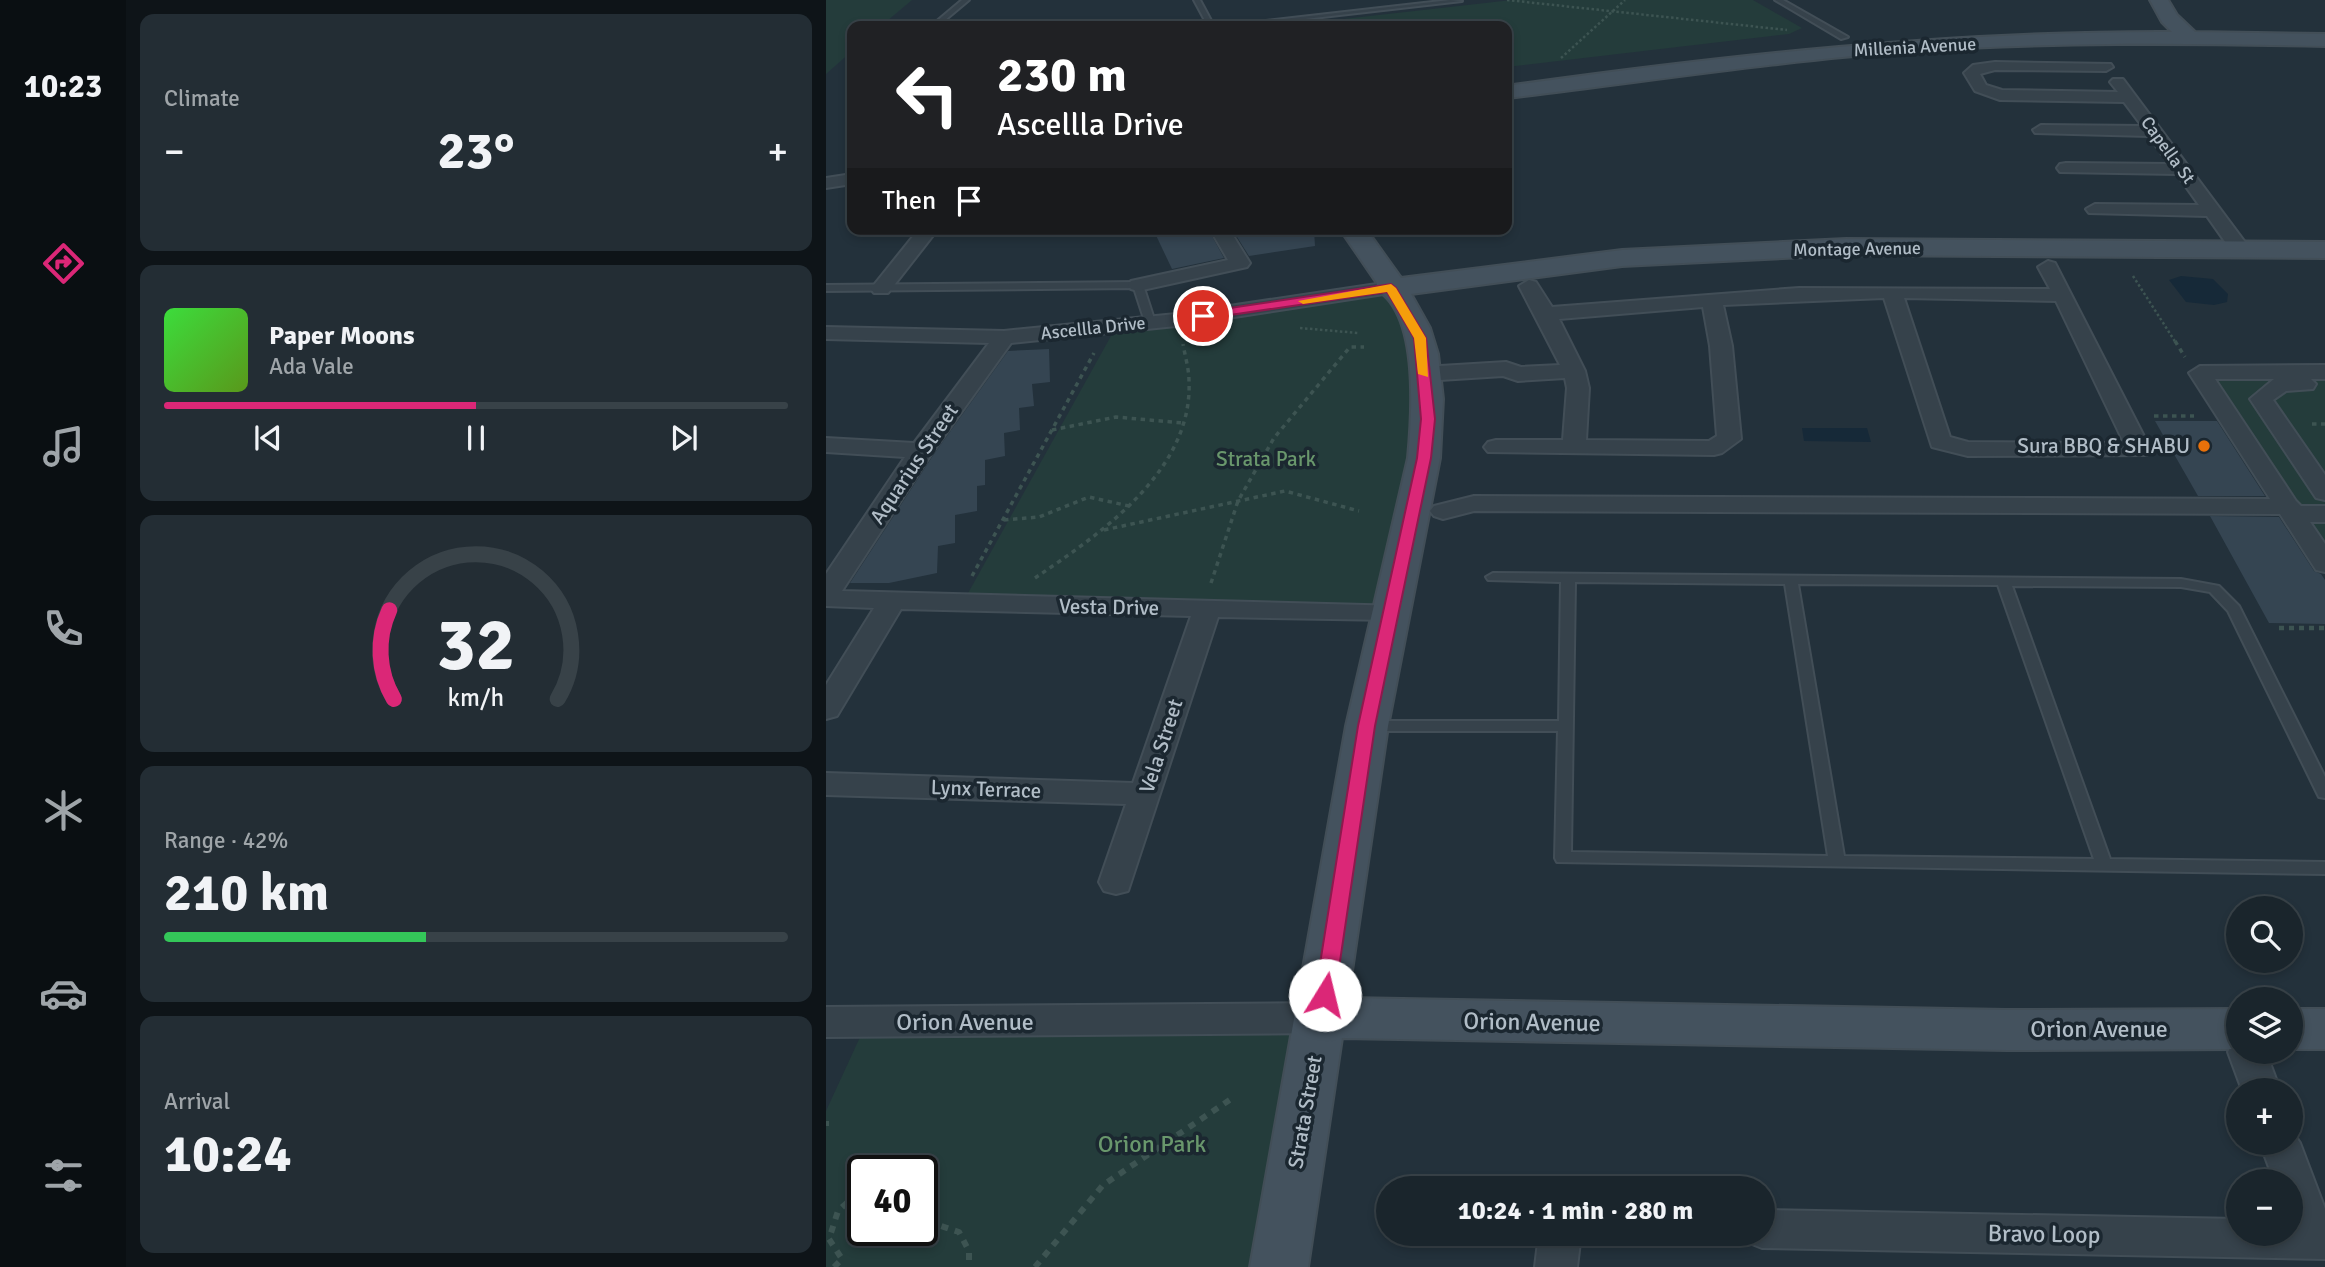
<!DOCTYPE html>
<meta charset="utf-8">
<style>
body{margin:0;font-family:Signika,sans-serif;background:#232d34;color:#f1f3f6;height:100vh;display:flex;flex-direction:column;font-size:26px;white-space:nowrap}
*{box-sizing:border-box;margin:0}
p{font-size:23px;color:#9fa5a9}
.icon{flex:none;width:38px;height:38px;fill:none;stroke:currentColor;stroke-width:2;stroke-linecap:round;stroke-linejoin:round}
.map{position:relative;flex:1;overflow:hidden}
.drawer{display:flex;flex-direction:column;gap:14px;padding:14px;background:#0e1418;width:700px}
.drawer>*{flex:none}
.hud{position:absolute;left:21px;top:21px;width:665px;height:214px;border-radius:14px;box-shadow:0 4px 10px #0003,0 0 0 2px #384248;background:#202124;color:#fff;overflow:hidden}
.controls{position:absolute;left:1400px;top:896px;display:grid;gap:14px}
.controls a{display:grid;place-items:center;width:77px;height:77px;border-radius:50%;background:#1a252c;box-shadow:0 4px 10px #0003,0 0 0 2px #384248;font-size:35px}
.speed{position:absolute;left:21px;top:1155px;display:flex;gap:14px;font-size:35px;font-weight:700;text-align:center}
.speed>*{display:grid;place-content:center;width:91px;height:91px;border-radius:50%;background:#1a252c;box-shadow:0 4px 10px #0003,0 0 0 2px #384248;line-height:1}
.speed .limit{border:4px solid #111;border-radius:10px;background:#fff;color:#111}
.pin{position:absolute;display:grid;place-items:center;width:60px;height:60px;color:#fff;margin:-30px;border:4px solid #fff;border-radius:50%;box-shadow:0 2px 7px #0007}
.me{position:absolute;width:77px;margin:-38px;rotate:9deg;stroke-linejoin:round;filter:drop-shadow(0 0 5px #0008)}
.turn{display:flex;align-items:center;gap:24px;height:147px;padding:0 35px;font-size:32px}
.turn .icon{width:91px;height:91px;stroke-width:2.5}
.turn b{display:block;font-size:49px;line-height:60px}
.then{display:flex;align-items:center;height:66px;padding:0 35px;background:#0003;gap:14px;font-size:26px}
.big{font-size:52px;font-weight:800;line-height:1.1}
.drawer .card{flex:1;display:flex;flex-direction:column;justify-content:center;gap:10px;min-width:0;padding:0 24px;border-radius:14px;background:#232d34}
.drawer .dial{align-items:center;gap:0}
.dial svg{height:182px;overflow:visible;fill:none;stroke:#384248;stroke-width:7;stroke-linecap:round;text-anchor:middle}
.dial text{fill:#f1f3f6;stroke:none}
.song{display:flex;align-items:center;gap:21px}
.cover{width:84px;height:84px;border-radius:10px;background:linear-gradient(135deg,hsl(120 70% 55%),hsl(90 70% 35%))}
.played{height:7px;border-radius:4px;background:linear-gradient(90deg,#db2777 50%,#384248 50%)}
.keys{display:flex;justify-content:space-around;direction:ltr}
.heat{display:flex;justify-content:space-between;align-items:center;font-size:38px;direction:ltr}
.charge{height:10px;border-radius:5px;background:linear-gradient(90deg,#34c759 42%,#384248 0)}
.trip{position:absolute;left:550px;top:1176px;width:399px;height:70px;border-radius:35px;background:#1a252c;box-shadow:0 4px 10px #0003,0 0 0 2px #384248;font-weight:800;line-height:70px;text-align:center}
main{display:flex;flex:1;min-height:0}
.tabs{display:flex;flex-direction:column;width:126px;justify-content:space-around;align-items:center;background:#0a0f12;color:#9fa5a9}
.tabs .icon{width:49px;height:49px}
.tabs .on{color:#db2777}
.tabs b{font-size:32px;color:#f1f3f6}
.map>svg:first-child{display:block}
.green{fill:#243c3b;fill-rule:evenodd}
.water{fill:#162938}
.building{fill:#354552}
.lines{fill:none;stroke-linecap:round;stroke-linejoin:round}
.lane-casing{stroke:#424e57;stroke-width:4}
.street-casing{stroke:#424e57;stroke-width:4}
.secondary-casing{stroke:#424e57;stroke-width:4}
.path-far3{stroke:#3d5452;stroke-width:2.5;stroke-dasharray:2.5 2.5;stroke-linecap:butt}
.path-far2{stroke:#3d5452;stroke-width:3.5;stroke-dasharray:4.5 4.5;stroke-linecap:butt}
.path-far1{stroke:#3d5452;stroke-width:4.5;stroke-dasharray:5 5;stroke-linecap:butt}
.path{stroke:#3d5452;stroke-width:6;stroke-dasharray:7 7;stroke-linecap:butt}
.lane{fill:#36424b;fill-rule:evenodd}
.street{fill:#36424b;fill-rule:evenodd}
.secondary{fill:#44525e;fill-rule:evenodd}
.route{fill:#db2777;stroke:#8e194d;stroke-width:2}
.slow{fill:#f59e0b}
.food-dot{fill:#e8710a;stroke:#1b2730;stroke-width:2.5}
.labels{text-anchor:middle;stroke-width:7;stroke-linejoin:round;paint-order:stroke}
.far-street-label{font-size:18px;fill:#b1bdc7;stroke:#1b2730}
.poi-label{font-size:21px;fill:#b1bdc7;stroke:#1b2730;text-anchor:end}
.park-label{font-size:21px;fill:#69976c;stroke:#1b2730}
.street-label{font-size:21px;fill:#b1bdc7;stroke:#1b2730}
.near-street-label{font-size:24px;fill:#b1bdc7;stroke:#1b2730}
.near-park-label{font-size:24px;fill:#69976c;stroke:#1b2730}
</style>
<main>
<nav class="tabs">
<b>10:23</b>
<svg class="icon on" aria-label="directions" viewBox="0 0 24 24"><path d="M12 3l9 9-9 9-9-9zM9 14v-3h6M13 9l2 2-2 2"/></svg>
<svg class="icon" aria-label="music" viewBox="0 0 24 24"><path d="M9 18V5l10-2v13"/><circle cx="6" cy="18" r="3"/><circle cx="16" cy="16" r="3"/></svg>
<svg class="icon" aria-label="phone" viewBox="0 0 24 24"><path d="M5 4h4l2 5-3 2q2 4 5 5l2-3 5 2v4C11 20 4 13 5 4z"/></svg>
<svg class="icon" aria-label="climate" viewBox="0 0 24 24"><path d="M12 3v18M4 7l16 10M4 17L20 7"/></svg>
<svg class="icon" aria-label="car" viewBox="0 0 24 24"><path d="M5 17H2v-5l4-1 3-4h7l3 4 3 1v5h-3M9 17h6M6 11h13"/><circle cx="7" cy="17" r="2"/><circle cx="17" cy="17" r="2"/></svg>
<svg class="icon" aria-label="filters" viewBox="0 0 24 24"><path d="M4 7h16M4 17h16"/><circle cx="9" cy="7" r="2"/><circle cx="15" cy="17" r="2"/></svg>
</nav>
<section class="drawer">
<div class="card"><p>Climate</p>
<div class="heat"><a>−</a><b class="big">23°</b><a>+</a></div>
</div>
<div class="card">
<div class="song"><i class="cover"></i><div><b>Paper Moons</b><p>Ada Vale</p></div></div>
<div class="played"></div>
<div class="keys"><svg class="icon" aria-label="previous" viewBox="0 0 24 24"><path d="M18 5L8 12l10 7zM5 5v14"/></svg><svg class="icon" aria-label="pause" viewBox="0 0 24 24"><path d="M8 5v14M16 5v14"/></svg><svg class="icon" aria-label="next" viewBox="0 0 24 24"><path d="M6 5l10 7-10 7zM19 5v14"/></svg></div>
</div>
<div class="card dial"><svg viewBox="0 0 100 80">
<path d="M14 69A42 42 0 1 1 86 69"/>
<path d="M14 69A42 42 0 0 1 12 30" stroke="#db2777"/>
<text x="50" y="56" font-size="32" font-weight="700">32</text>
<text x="50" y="72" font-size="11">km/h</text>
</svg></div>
<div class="card"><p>Range · 42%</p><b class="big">210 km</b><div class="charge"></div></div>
<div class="card"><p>Arrival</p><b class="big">10:24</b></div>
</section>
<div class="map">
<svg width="1499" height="1267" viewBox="0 0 1499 1267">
<rect width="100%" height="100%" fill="#23313b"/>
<!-- green -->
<g class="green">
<polygon points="0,0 86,0 55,26 26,26 26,51 0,74"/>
<polygon points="686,0 927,0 976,28 963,34 681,67 681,26 455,26"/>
<polygon points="564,288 594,338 567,612 136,604 290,327"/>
<polygon points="1397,375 1499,375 1499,554 1388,380"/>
<path d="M 495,1018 L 453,1267 L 0,1267 L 0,1111 L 41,1022 ZM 37,1171 L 96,1171 L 96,1230 L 37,1230 Z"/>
</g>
<!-- water -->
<g class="water">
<polygon points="1355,276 1387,279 1402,294 1401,302 1388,305 1360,302 1343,280"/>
<polygon points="976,428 1041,428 1045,442 978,441"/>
</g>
<!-- building -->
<g class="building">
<polygon points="327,229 382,229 398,258 346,269"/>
<polygon points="406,229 488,229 489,246 423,256"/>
<polygon points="223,349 224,382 206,384 208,406 193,408 194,430 178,433 179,456 159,460 159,485 151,486 151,511 129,515 129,543 112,546 111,573 63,583 24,583 108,454 182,351"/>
<polygon points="1329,421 1391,421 1439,496 1372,496"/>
<polygon points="1384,516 1453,517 1488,571 1495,574 1499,580 1499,624 1443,623"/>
</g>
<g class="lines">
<defs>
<g id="lane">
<polygon points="136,0 143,0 112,26 105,26"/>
<polygon points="368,0 374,0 388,26 382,26"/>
<polygon points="624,0 636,1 418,26 397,26"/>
<polygon points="949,0 957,0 1022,37 1015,39"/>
<polygon points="312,282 317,285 329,322 328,324 320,324 319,322 308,288 0,291 0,285"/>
<path d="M 667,573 L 1355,579 L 1393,586 L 1413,606 L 1499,777 L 1499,798 L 1493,797 L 1491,793 L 1402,611 L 1384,592 L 1355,587 L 1186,586 L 1284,859 L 1499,862 L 1499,874 L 731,862 L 729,858 L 732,731 L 543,731 L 535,726 L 543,721 L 733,721 L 735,582 L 662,580 L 660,577 ZM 749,582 L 959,584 L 1002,856 L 745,852 ZM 972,584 L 1172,585 L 1268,859 L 1018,856 Z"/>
</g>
<g id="street">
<polygon points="1169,62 1285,64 1287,67 1280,71 1169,70 1154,74 1160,85 1176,90 1292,92 1284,82 1287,79 1297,79 1421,245 1424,249 1421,253 1407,253 1381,216 1263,213 1260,209 1269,204 1373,205 1351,174 1234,172 1231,168 1234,164 1240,163 1343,164 1323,136 1209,133 1207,130 1215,125 1316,126 1298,102 1174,100 1149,91 1138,73 1147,65"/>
<polygon points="26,174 26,184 0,188 0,178"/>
<polygon points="93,229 112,229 62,293 48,293 45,289 48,285"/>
<polygon points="384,229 403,229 424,263 421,267 312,291 305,289 302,285 305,281 402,260"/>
<path d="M 1222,261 L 1229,263 L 1325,450 L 1321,455 L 1142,456 L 1106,447 L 1058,298 L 897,305 L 906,346 L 915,439 L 896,453 L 888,455 L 662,452 L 658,447 L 662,442 L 670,440 L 737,440 L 741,388 L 739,378 L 692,381 L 677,376 L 598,381 L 587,374 L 598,367 L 680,362 L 695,367 L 734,365 L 693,286 L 703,280 L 710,282 L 726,307 L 973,288 L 1224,289 L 1212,267 ZM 1078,298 L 1230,301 L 1298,443 L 1142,442 L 1124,437 ZM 877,307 L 884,346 L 891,436 L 883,441 L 760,440 L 763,388 L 759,371 L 733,319 Z"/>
<polygon points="564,282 571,284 574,288 571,292 350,326 185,343 106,453 16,591 577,606 581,612 577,618 567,620 392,617 302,891 290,894 278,891 273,882 300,804 0,795 0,773 307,783 365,616 75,609 11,716 0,719 0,685 48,608 0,606 0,574 79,457 0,452 0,438 88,443 163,343 0,339 0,327 178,331 350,314"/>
<polygon points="1499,365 1499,379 1485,379 1490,384 1487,389 1460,391 1447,400 1499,475 1499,500 1490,498 1424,399 1448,379 1389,379 1470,501 1475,506 1499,506 1499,522 1484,522 1499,544 1499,572 1490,570 1454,514 648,511 617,519 608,516 604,511 608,506 648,496 1444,499 1363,373 1374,366"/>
<polygon points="495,1003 508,1008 513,1018 508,1028 495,1033 0,1037 0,1007"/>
<polygon points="1412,1040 1412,1052 1440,1052 1454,1090 1416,1090 1402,1052 1408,1041"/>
<polygon points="1465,1130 1474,1143 1499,1209 1499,1259 936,1248 921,1242 917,1234 936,1234 936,1210 1412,1219 1412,1234 1465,1234 1465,1181 1448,1181 1434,1143 1465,1143"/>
<polygon points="713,1234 755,1234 751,1267 709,1267"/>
</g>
<g id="secondary">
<path d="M 1324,0 L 1342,0 L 1351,15 L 1369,32 L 1499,34 L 1499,46 C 1361,43 1223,42 1086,51 C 950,61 816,82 681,98 L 681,86 C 902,55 1123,31 1346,32 L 1336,22 Z"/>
<path d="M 514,229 L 540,229 L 575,278 L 796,250 L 1020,239 L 1499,242 L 1499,258 L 1020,255 L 796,266 L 585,294 L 604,328 L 612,354 L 617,399 L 614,458 L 562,726 L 522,998 L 1180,1010 L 1412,1009 L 1412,1049 L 1180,1050 L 516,1038 L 482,1267 L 424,1267 L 520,726 L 582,458 C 586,416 592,326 558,295 C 555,292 552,291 550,288 L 551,283 Z"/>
<rect x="1465" y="1009" width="34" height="40"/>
</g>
</defs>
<!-- lane casing -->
<use href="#lane" class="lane-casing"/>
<!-- street casing -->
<use href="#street" class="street-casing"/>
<!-- secondary casing -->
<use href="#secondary" class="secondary-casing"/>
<!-- path-far3 -->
<g class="path-far3">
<polyline points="681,0 961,30"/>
<polyline points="735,58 799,0"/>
<polyline points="1307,276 1350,343"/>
<polyline points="474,328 532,333"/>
</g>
<!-- path-far2 -->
<g class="path-far2">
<polyline points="1349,341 1359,357"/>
<polyline points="1328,416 1368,416"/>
<polyline points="1486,424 1499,424"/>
<polyline points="226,430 290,417 357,423"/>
<polyline points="178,520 213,517 263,497 303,506"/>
<polyline points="278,530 459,491 533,511"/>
<polyline points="146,576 268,353"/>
<path d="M 209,578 C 274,534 367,471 363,381 C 363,369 359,356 357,344"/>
<polyline points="385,583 412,501 448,438 524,347 538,347"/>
</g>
<!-- path-far1 -->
<polyline class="path-far1" points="1453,628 1499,628"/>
<!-- path -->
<g class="path">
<polyline points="0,1121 0,1126"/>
<polyline points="96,1181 109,1201 106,1223 133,1232 143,1251 143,1267"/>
<polyline points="8,1267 16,1259 3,1239 12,1211 37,1188"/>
<polyline points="209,1267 277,1185 408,1097"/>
</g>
<!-- lane -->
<use href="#lane" class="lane"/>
<!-- street -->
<use href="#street" class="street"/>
<!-- secondary -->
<use href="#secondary" class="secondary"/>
</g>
<!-- route -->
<polygon class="route" points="565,284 570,288 600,338 609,419 605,458 549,726 509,995 506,1001 492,1001 489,995 532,726 591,458 595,419 588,338 561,292 377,319 371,316 377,312"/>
<!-- slow -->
<polygon class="slow" points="565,284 570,288 600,338 602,377 592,374 588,338 561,292 477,304 472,301"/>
<!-- markers -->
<circle class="food-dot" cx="1378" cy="446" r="7"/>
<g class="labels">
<!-- far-street labels -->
<g class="far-street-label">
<text transform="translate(1089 47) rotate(-3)" y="6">Millenia Avenue</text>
<text transform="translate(1342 150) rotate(54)" y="6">Capella St</text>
<text transform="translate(1031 249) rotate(-1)" y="6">Montage Avenue</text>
<text transform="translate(267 328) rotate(-6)" y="6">Ascellla Drive</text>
</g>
<!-- poi labels -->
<g class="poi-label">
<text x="1364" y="453">Sura BBQ &amp; SHABU</text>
</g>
<!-- park labels -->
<g class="park-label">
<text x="440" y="466">Strata Park</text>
</g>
<!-- street labels -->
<g class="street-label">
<text transform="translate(88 464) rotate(-56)" y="7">Aquarius Street</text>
<text transform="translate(283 607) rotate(1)" y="7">Vesta Drive</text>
<text transform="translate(335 746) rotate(-72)" y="7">Vela Street</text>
<text transform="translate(160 789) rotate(2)" y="7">Lynx Terrace</text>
<text transform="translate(479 1112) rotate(-80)" y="7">Strata Street</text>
</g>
<!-- near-street labels -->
<g class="near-street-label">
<text x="139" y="1030">Orion Avenue</text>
<text transform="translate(706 1022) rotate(1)" y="8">Orion Avenue</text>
<text x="1273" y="1037">Orion Avenue</text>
<text transform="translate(1218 1234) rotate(1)" y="8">Bravo Loop</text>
</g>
<!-- near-park labels -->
<g class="near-park-label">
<text x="326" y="1152">Orion Park</text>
</g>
</g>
</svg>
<div class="controls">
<a><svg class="icon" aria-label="search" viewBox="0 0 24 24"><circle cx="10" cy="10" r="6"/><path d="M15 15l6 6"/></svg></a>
<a><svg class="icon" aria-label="layers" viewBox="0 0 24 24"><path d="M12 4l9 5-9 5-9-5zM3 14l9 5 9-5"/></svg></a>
<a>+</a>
<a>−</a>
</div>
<div class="speed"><div class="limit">40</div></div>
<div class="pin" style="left:377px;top:316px;background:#d93025"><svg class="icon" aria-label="arrive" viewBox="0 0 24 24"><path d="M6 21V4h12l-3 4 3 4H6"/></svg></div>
<svg class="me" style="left:499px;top:995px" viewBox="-20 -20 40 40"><circle r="19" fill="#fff"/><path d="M0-13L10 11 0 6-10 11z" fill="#db2777"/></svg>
<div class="trip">10:24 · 1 min · 280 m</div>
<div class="hud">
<div class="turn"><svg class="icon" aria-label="left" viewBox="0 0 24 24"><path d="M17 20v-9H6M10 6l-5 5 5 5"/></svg><div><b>230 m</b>Ascellla Drive</div></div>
<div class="then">Then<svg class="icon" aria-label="arrive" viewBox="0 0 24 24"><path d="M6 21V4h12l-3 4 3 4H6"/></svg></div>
</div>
</div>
</main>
